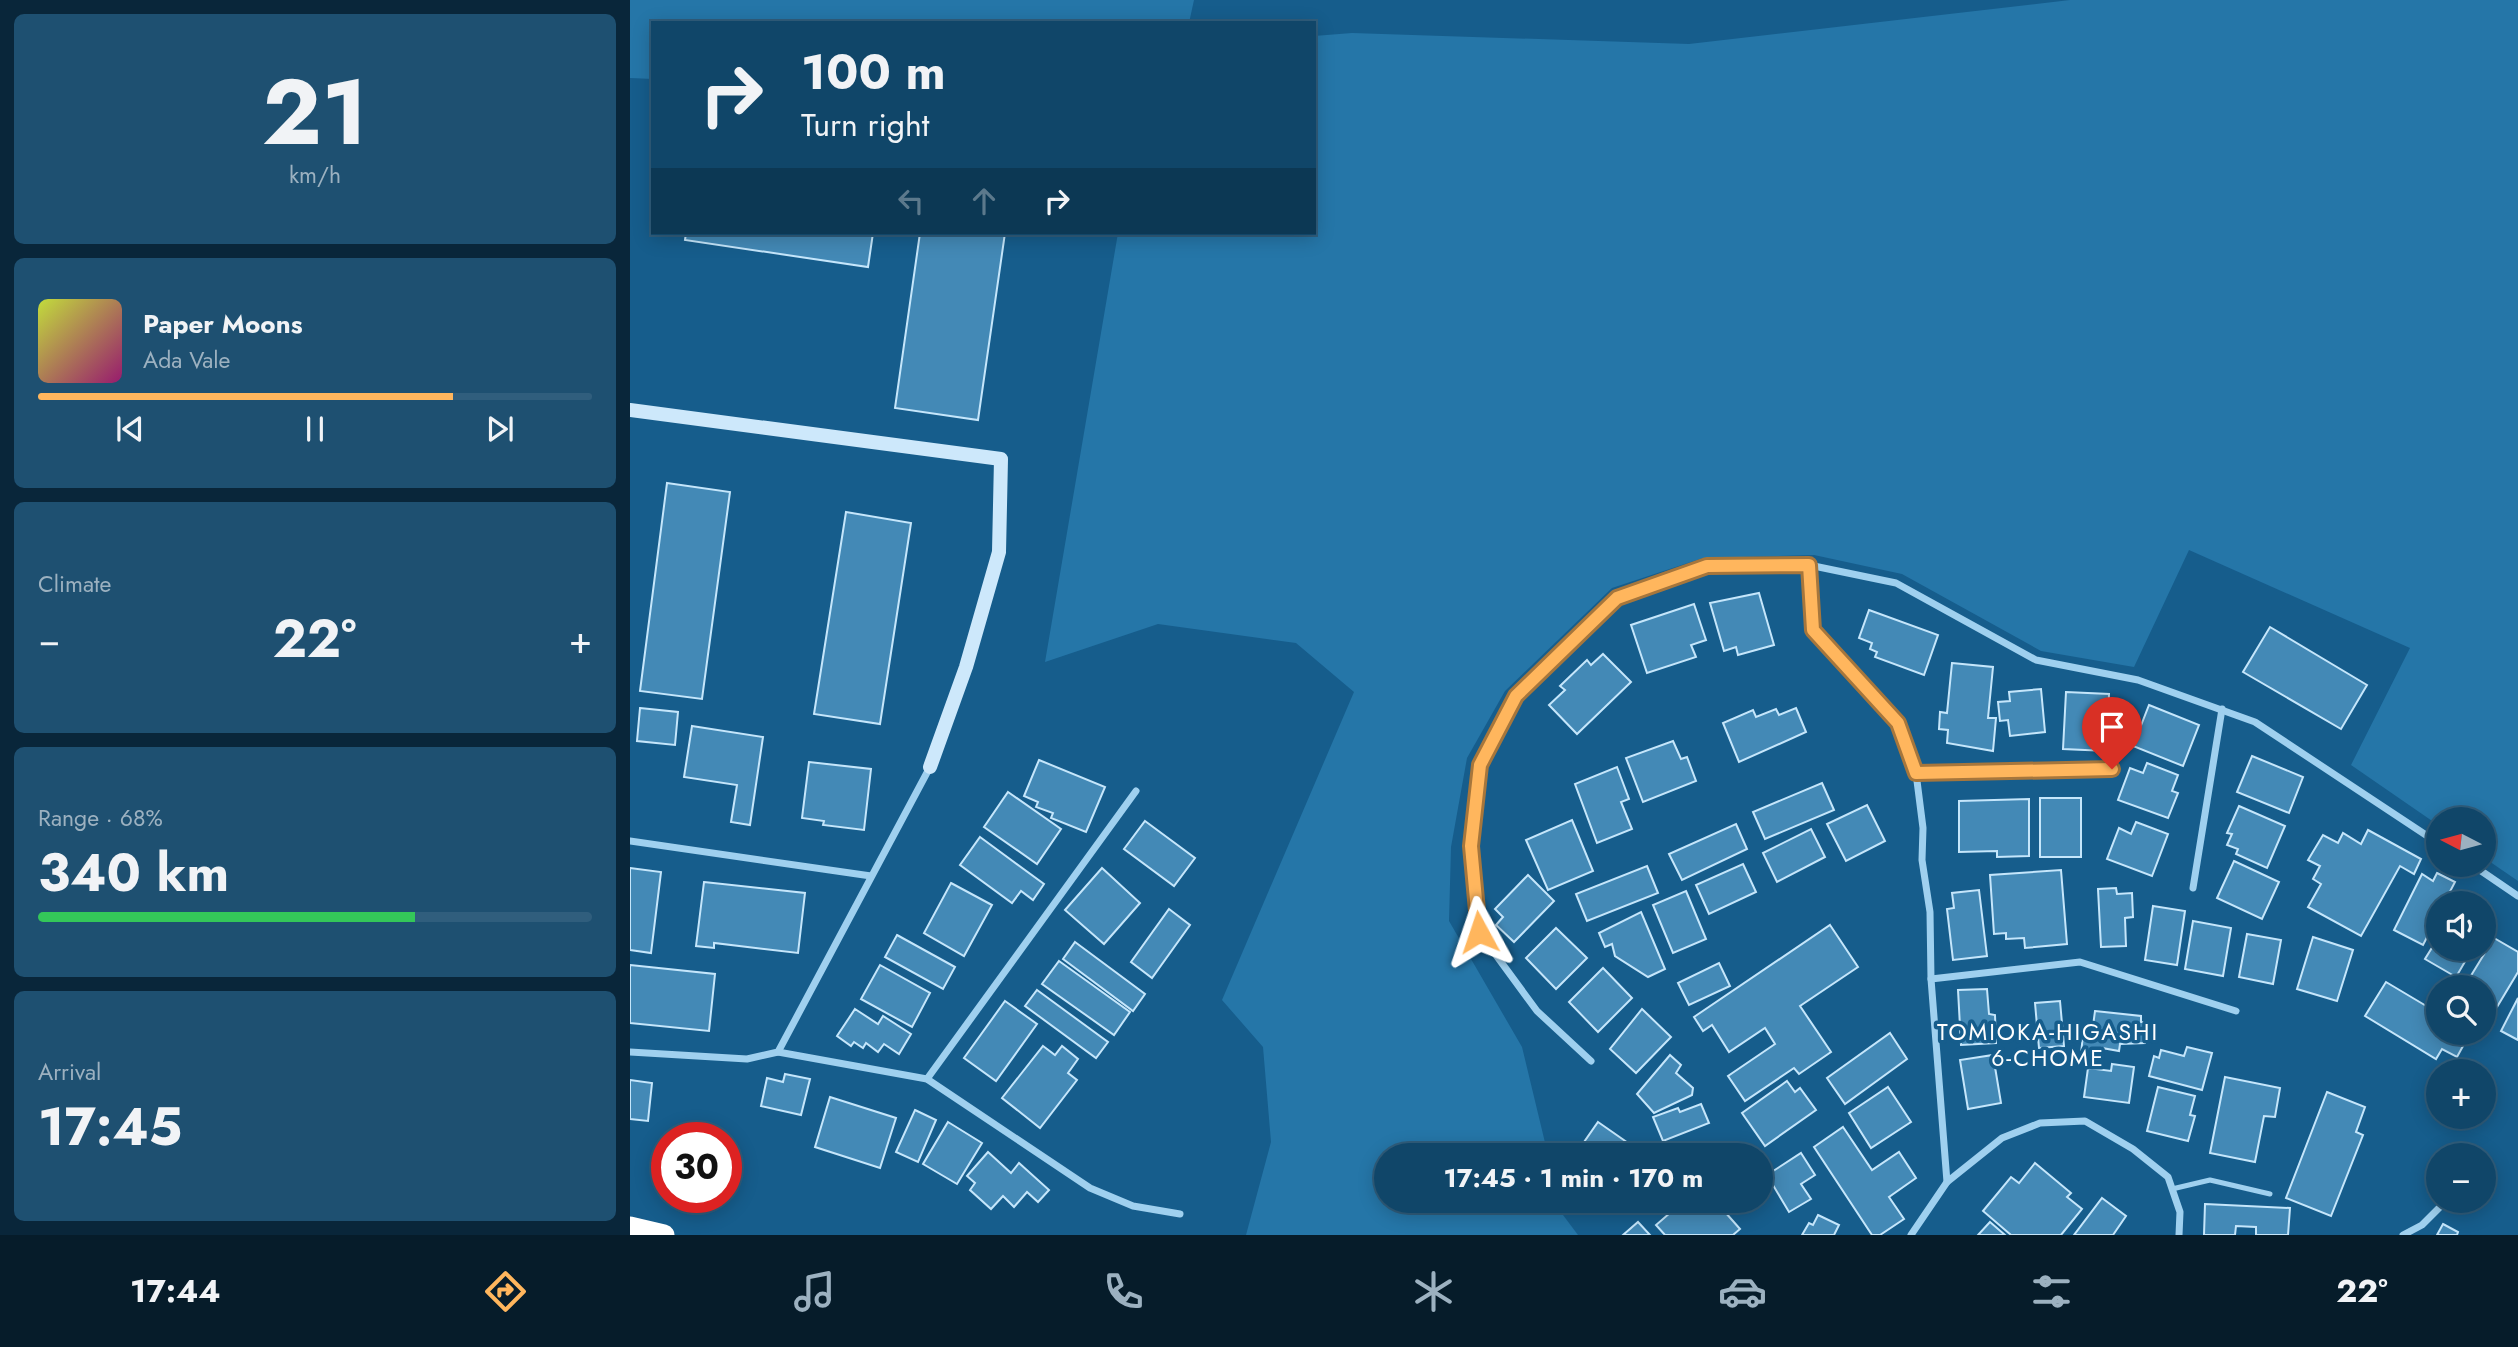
<!DOCTYPE html>
<meta charset="utf-8">
<style>
body{margin:0;font-family:Jost,sans-serif;background:#1e5071;color:#f1f3f6;height:100vh;display:flex;flex-direction:column;font-size:26px;white-space:nowrap}
*{box-sizing:border-box;margin:0}
p{font-size:23px;color:#9cb1c0}
.icon{flex:none;width:38px;height:38px;fill:none;stroke:currentColor;stroke-width:2;stroke-linecap:round;stroke-linejoin:round}
.map{position:relative;flex:1;overflow:hidden}
.drawer{display:flex;flex-direction:column;gap:14px;padding:14px;background:#09263a;width:630px}
.drawer>*{flex:none}
.hud{position:absolute;left:21px;top:21px;width:665px;height:214px;border-radius:0px;box-shadow:0 4px 18px #0003,0 0 0 2px #305e7d;background:#104669;color:#f1f3f6;overflow:hidden}
.needle{width:46px;rotate:276deg}
.controls{position:absolute;left:1796px;top:807px;display:grid;gap:14px}
.controls a{display:grid;place-items:center;width:70px;height:70px;border-radius:50%;background:#104669;box-shadow:0 4px 18px #0003,0 0 0 2px #305e7d;font-size:35px}
.speed{position:absolute;left:21px;top:1122px;display:flex;gap:14px;font-size:35px;font-weight:700;text-align:center}
.speed>*{display:grid;place-content:center;width:91px;height:91px;border-radius:50%;background:#104669;box-shadow:0 4px 18px #0003,0 0 0 2px #305e7d;line-height:1}
.speed .limit{border:10px solid #d22;background:#fff;color:#111}
.pin{position:absolute;display:grid;place-items:center;width:60px;height:60px;color:#fff;margin:-72px -30px;border-radius:50% 50% 50% 0;rotate:-45deg;box-shadow:0 0 7px #0007}
.pin .icon{rotate:45deg}
.me{position:absolute;width:77px;margin:-38px;rotate:355deg;stroke-linejoin:round;filter:drop-shadow(0 0 5px #0008)}
.turn{display:flex;align-items:center;gap:24px;height:147px;padding:0 35px;font-size:32px}
.turn .icon{width:91px;height:91px;stroke-width:2.5}
.turn b{display:block;font-size:49px;line-height:60px}
.lanes{display:flex;align-items:center;height:66px;padding:0 35px;background:#0003;justify-content:center;gap:35px;direction:ltr}
.lanes .off{opacity:.35}
.big{font-size:52px;font-weight:700;line-height:1.1}
.drawer .card{flex:1;display:flex;flex-direction:column;justify-content:center;gap:10px;min-width:0;padding:0 24px;border-radius:10px;background:#1e5071}
.drawer .dial{align-items:center;gap:0}
.dial b{font-size:91px;line-height:1}
.song{display:flex;align-items:center;gap:21px}
.cover{width:84px;height:84px;border-radius:10px;background:linear-gradient(135deg,hsl(70 70% 55%),hsl(320 70% 35%))}
.played{height:7px;border-radius:4px;background:linear-gradient(90deg,#ffb65d 75%,#305e7d 75%)}
.keys{display:flex;justify-content:space-around;direction:ltr}
.heat{display:flex;justify-content:space-between;align-items:center;font-size:38px;direction:ltr}
.charge{height:10px;border-radius:5px;background:linear-gradient(90deg,#34c759 68%,#305e7d 0)}
.trip{position:absolute;left:744px;top:1143px;width:399px;height:70px;border-radius:35px;background:#104669;box-shadow:0 4px 18px #0003,0 0 0 2px #305e7d;font-weight:700;line-height:70px;text-align:center}
.tab-bar{display:flex;height:112px;justify-content:space-around;align-items:center;background:#061c2a;color:#9cb1c0}
.tab-bar .icon{width:49px;height:49px}
.tab-bar .active{color:#ffb65d}
.tab-bar b{font-size:32px;color:#f1f3f6}
main{display:flex;flex:1;min-height:0}
.map>svg:first-child{display:block}
.green{fill:#2576a8}
.building{fill:#4389b6;stroke:#c5e6fb;stroke-width:2}
.lines{fill:none;stroke-linecap:round;stroke-linejoin:round}
.lane{stroke:#9fd0ef;stroke-width:5}
.street{stroke:#9fd0ef;stroke-width:7}
.secondary{stroke:#cde8fb;stroke-width:14}
.highway{stroke:#fff;stroke-width:21}
.route-casing{stroke:#a6763c;stroke-width:18}
.route{stroke:#ffb65d;stroke-width:12}
.labels{text-anchor:middle;stroke-width:7;stroke-linejoin:round;paint-order:stroke}
.neighbourhood-label{font-size:23px;letter-spacing:2px;fill:#fff;stroke:#165d8c}
</style>
<main>
<section class="drawer">
<div class="card dial"><b>21</b><p>km/h</p></div>
<div class="card">
<div class="song"><i class="cover"></i><div><b>Paper Moons</b><p>Ada Vale</p></div></div>
<div class="played"></div>
<div class="keys"><svg class="icon" aria-label="previous" viewBox="0 0 24 24"><path d="M18 5L8 12l10 7zM5 5v14"/></svg><svg class="icon" aria-label="pause" viewBox="0 0 24 24"><path d="M8 5v14M16 5v14"/></svg><svg class="icon" aria-label="next" viewBox="0 0 24 24"><path d="M6 5l10 7-10 7zM19 5v14"/></svg></div>
</div>
<div class="card"><p>Climate</p>
<div class="heat"><a>−</a><b class="big">22°</b><a>+</a></div>
</div>
<div class="card"><p>Range · 68%</p><b class="big">340 km</b><div class="charge"></div></div>
<div class="card"><p>Arrival</p><b class="big">17:45</b></div>
</section>
<div class="map">
<svg width="1888" height="1235" viewBox="0 0 1888 1235">
<rect width="100%" height="100%" fill="#165d8c"/>
<!-- green -->
<g class="green">
<polygon points="0,0 564,0 559,23 23,23 23,79 0,78"/>
<polygon points="1440,0 1888,0 1888,881 1853,857 1853,819 1808,819 1808,825 1721,765 1780,648 1559,550 1504,667 1411,651 1272,574 1184,555 1073,558 982,588 875,691 837,758 821,847 819,921 892,1047 918,1155 756,1155 756,1200 929,1201 933,1215 948,1235 616,1235 641,1142 633,1047 592,1000 724,692 666,643 528,624 415,662 488,233 684,233 684,36 722,33 1059,44"/>
</g>
<!-- building -->
<g class="building">
<polygon points="56,233 243,233 238,267 55,240"/>
<polygon points="290,233 375,233 348,420 265,408"/>
<polygon points="37,483 100,492 72,699 10,691"/>
<polygon points="216,512 281,523 250,724 184,714"/>
<polygon points="1129,593 1144,645 1108,655 1106,647 1094,651 1080,603"/>
<polygon points="1064,604 1076,640 1061,645 1066,657 1017,673 1001,625"/>
<polygon points="1239,610 1308,635 1294,675 1245,657 1247,652 1240,649 1242,643 1229,638"/>
<polygon points="1640,627 1737,685 1711,729 1613,672"/>
<polygon points="973,654 1001,682 947,734 919,705 935,690 930,686 957,660 961,665"/>
<polygon points="1322,663 1363,667 1358,718 1366,718 1363,751 1317,743 1318,730 1309,729 1310,712 1317,713"/>
<polygon points="1411,689 1415,732 1380,736 1378,720 1370,721 1368,702 1380,701 1379,692"/>
<polygon points="1436,692 1479,694 1477,751 1433,749"/>
<polygon points="1519,705 1569,725 1553,766 1503,746"/>
<polygon points="10,708 48,712 45,745 7,741"/>
<polygon points="1166,708 1176,732 1109,762 1093,723 1123,710 1126,717 1146,709 1149,715"/>
<polygon points="62,726 133,737 120,825 101,822 107,785 54,777"/>
<polygon points="1043,741 1051,759 1057,757 1066,781 1013,802 996,758"/>
<polygon points="1622,756 1673,777 1659,813 1607,792"/>
<polygon points="409,760 475,787 456,832 421,818 423,813 406,807 408,802 394,796"/>
<polygon points="179,762 241,769 234,830 193,825 194,821 172,818"/>
<polygon points="1517,763 1548,775 1542,791 1548,793 1538,818 1488,800 1500,768 1513,773"/>
<polygon points="987,767 999,799 991,802 1002,829 967,843 945,784"/>
<polygon points="1192,783 1204,810 1135,839 1123,812"/>
<polygon points="378,792 431,829 407,864 354,827"/>
<rect x="1410" y="798" width="41" height="59"/>
<polygon points="1399,799 1399,856 1367,857 1367,851 1329,852 1329,801"/>
<polygon points="1237,805 1255,841 1216,861 1197,824"/>
<polygon points="1609,806 1655,826 1637,868 1606,854 1608,849 1597,845 1602,834 1597,833"/>
<polygon points="942,820 963,871 918,890 896,840"/>
<polygon points="515,821 565,858 544,886 494,849"/>
<polygon points="1506,822 1538,834 1522,876 1477,859 1489,828 1501,834"/>
<polygon points="1106,824 1117,849 1052,880 1039,854"/>
<polygon points="1181,829 1195,857 1147,882 1133,853"/>
<polygon points="1738,830 1791,859 1784,874 1770,866 1731,936 1678,907 1691,884 1683,879 1690,866 1678,860 1693,835 1708,843 1713,833 1731,844"/>
<polygon points="350,837 414,884 403,900 391,891 382,903 330,865"/>
<polygon points="1604,861 1649,882 1632,919 1587,898"/>
<polygon points="1113,864 1126,892 1079,914 1066,885"/>
<polygon points="1017,866 1028,893 957,921 946,894"/>
<polygon points="0,868 31,872 21,953 0,950"/>
<polygon points="472,868 510,903 474,944 435,910"/>
<polygon points="1431,870 1437,944 1395,948 1394,938 1376,939 1376,933 1364,934 1360,875"/>
<polygon points="1807,873 1825,882 1814,903 1808,903 1808,916 1793,945 1764,930 1792,874 1803,881"/>
<polygon points="898,875 924,901 884,942 866,925 873,917 865,909"/>
<polygon points="74,882 175,893 168,953 84,943 84,948 66,946"/>
<polygon points="321,883 362,905 334,956 294,933"/>
<polygon points="1486,888 1487,894 1502,893 1503,917 1495,918 1496,946 1471,947 1468,889"/>
<polygon points="1349,890 1357,956 1323,960 1317,909 1324,908 1322,893"/>
<polygon points="1056,891 1076,939 1043,953 1023,905"/>
<polygon points="1833,896 1845,903 1829,903"/>
<polygon points="1523,906 1555,911 1547,965 1515,960"/>
<polygon points="1853,908 1863,914 1853,931"/>
<polygon points="539,909 560,925 522,978 501,962"/>
<polygon points="1011,912 1035,969 1018,977 985,956 982,944 975,947 969,933"/>
<polygon points="1563,921 1601,928 1593,976 1555,969"/>
<polygon points="1200,925 1228,967 1170,1006 1201,1052 1169,1074 1164,1068 1115,1101 1098,1076 1145,1044 1135,1028 1099,1052 1082,1025 1073,1031 1064,1017"/>
<polygon points="926,928 957,958 926,989 896,958"/>
<polygon points="1617,934 1651,940 1643,984 1609,977"/>
<polygon points="267,935 325,967 313,989 255,957"/>
<polygon points="1683,937 1723,950 1707,1001 1667,989"/>
<polygon points="1808,938 1808,948 1843,948 1826,977 1795,959"/>
<polygon points="1864,938 1888,952 1888,972 1858,1022 1853,1019 1853,987 1834,987"/>
<polygon points="445,942 515,994 503,1011 433,959"/>
<polygon points="429,961 500,1012 484,1035 412,984"/>
<polygon points="1089,963 1100,986 1059,1005 1048,983"/>
<polygon points="0,965 85,974 79,1031 0,1023"/>
<polygon points="250,965 300,993 282,1027 231,999"/>
<polygon points="973,968 1002,998 968,1032 939,1002"/>
<polygon points="1756,982 1808,1013 1808,1032 1821,1032 1819,1037 1833,1046 1827,1057 1812,1049 1806,1059 1735,1016"/>
<polygon points="1357,989 1359,1014 1365,1015 1366,1043 1331,1045 1328,990"/>
<polygon points="407,990 478,1042 466,1058 395,1006"/>
<polygon points="1888,998 1888,1040 1871,1031"/>
<polygon points="375,1001 407,1024 366,1081 334,1058"/>
<polygon points="1430,1001 1434,1046 1409,1048 1405,1003"/>
<polygon points="225,1009 248,1024 253,1016 281,1034 269,1054 254,1044 248,1052 236,1043 233,1048 224,1042 221,1046 207,1036"/>
<polygon points="1012,1009 1041,1037 1006,1073 980,1049"/>
<polygon points="1465,1011 1511,1016 1511,1022 1517,1023 1515,1043 1490,1044 1489,1051 1472,1048 1471,1057 1451,1054 1454,1025 1463,1026"/>
<polygon points="1260,1033 1277,1059 1215,1104 1197,1078"/>
<polygon points="413,1046 425,1055 432,1046 448,1059 438,1073 447,1080 410,1128 372,1098"/>
<polygon points="1557,1047 1582,1053 1572,1090 1519,1076 1524,1056 1529,1058 1531,1050 1554,1056"/>
<polygon points="1040,1055 1051,1065 1046,1073 1063,1088 1062,1095 1024,1113 1007,1094"/>
<polygon points="1363,1055 1371,1103 1338,1109 1330,1060"/>
<polygon points="1482,1064 1504,1067 1499,1103 1454,1097 1458,1068 1481,1071"/>
<polygon points="155,1074 180,1079 171,1115 131,1106 137,1078 153,1082"/>
<polygon points="1595,1077 1650,1088 1645,1117 1634,1116 1625,1162 1580,1153"/>
<polygon points="0,1080 22,1083 18,1121 0,1119"/>
<polygon points="1157,1081 1165,1092 1170,1088 1186,1110 1135,1146 1112,1113"/>
<polygon points="1258,1087 1281,1122 1241,1148 1219,1113"/>
<polygon points="1528,1087 1565,1096 1560,1115 1565,1116 1558,1141 1517,1131"/>
<polygon points="1697,1092 1735,1107 1726,1132 1733,1135 1701,1216 1656,1198"/>
<polygon points="200,1097 266,1118 250,1168 185,1147"/>
<polygon points="1071,1104 1079,1123 1033,1141 1023,1117 1048,1108 1050,1112"/>
<polygon points="285,1110 306,1120 288,1162 266,1152"/>
<polygon points="318,1122 352,1143 327,1184 293,1164"/>
<polygon points="968,1122 1011,1152 1009,1155 945,1155"/>
<polygon points="1213,1127 1242,1170 1269,1152 1286,1178 1259,1197 1274,1219 1250,1235 1242,1235 1184,1147"/>
<polygon points="358,1152 381,1173 389,1163 419,1190 408,1202 397,1192 384,1207 373,1196 361,1209 340,1190 345,1183 337,1176"/>
<polygon points="1171,1153 1185,1175 1171,1184 1181,1199 1159,1212 1137,1175"/>
<polygon points="1405,1163 1441,1193 1437,1197 1452,1209 1431,1235 1381,1235 1353,1211 1381,1177 1389,1183"/>
<polygon points="1472,1198 1496,1216 1483,1235 1444,1235"/>
<polygon points="1055,1200 1109,1200 1095,1212 1110,1229 1103,1235 1035,1235 1026,1225"/>
<polygon points="1575,1204 1660,1208 1658,1235 1626,1235 1626,1227 1606,1226 1605,1235 1574,1235"/>
<polygon points="1188,1215 1209,1225 1204,1235 1172,1235 1179,1223 1183,1225"/>
<polygon points="1008,1222 1020,1235 993,1235"/>
<polygon points="1360,1222 1375,1235 1348,1235"/>
<polygon points="1813,1224 1828,1232 1827,1235 1807,1235"/>
</g>
<g class="lines">
<!-- lane -->
<polyline class="lane" points="1542,1189 1580,1180 1640,1194"/>
<!-- street -->
<g class="street">
<polyline points="1179,565 1183,630 1268,723 1286,773 1293,828 1292,860 1300,912 1301,979 1317,1182 1372,1138 1410,1123 1455,1121 1503,1149 1538,1177 1550,1212 1549,1235"/>
<polyline points="1286,773 1482,769"/>
<polyline points="0,841 241,876"/>
<polyline points="1841,864 1888,896"/>
<polyline points="1563,888 1592,709"/>
<polyline points="1301,979 1450,962 1606,1011"/>
<polyline points="0,1052 117,1059 148,1052 300,767"/>
<polyline points="148,1052 297,1079 460,1188 503,1206 550,1214"/>
<polyline points="961,1061 907,1011 849,932 841,846 850,765 886,696 987,598 1077,566 1179,565 1266,583 1406,660 1508,680 1625,722 1808,843"/>
<polyline points="297,1079 506,791"/>
<polyline points="1281,1235 1317,1182"/>
<polyline points="1773,1235 1792,1225 1815,1202"/>
</g>
<!-- secondary -->
<polyline class="secondary" points="0,410 371,459 369,552 336,667 300,767"/>
<!-- highway -->
<polyline class="highway" points="0,1227 34,1235"/>
</g>
<g class="lines">
<defs>
<polyline id="route" points="849,932 841,846 850,765 886,696 987,598 1077,566 1179,565 1183,630 1268,723 1286,773 1482,769"/>
</defs>
<!-- route casing -->
<use href="#route" class="route-casing"/>
<!-- route -->
<use href="#route" class="route"/>
</g>
<g class="labels">
<!-- neighbourhood labels -->
<g class="neighbourhood-label">
<text x="1418" y="1040">TOMIOKA-HIGASHI<tspan x="1418" dy="26">6-CHOME</tspan></text>
</g>
</g>
</svg>
<div class="controls">
<a><svg class="needle" viewBox="-14 -14 28 28"><path d="M0-13l5 13h-10z" fill="#e53935"/><path d="M0 13l5-13h-10z" fill="#9cb1c0"/></svg></a>
<a><svg class="icon" aria-label="sound" viewBox="0 0 24 24"><path d="M4 9h4l5-4v14l-5-4H4zM17 9q2 3 0 6"/></svg></a>
<a><svg class="icon" aria-label="search" viewBox="0 0 24 24"><circle cx="10" cy="10" r="6"/><path d="M15 15l6 6"/></svg></a>
<a>+</a>
<a>−</a>
</div>
<div class="speed"><div class="limit">30</div></div>
<div class="pin" style="left:1482px;top:769px;background:#d93025"><svg class="icon" aria-label="arrive" viewBox="0 0 24 24"><path d="M6 21V4h12l-3 4 3 4H6"/></svg></div>
<svg class="me" style="left:849px;top:932px" viewBox="-20 -20 40 40"><path d="M0-17L14 15 0 8-14 15z" fill="#ffb65d" stroke="#fff" stroke-width="4"/></svg>
<div class="trip">17:45 · 1 min · 170 m</div>
<div class="hud">
<div class="turn"><svg class="icon" aria-label="right" viewBox="0 0 24 24"><path d="M7 20v-9h11M14 6l5 5-5 5"/></svg><div><b>100 m</b>Turn right</div></div>
<div class="lanes"><svg class="icon off" aria-label="left" viewBox="0 0 24 24"><path d="M17 20v-9H6M10 6l-5 5 5 5"/></svg><svg class="icon off" aria-label="ahead" viewBox="0 0 24 24"><path d="M12 20V5M6 11l6-6 6 6"/></svg><svg class="icon" aria-label="right" viewBox="0 0 24 24"><path d="M7 20v-9h11M14 6l5 5-5 5"/></svg></div>
</div>
</div>
</main>
<nav class="tab-bar">
<b>17:44</b>
<svg class="icon active" aria-label="directions" viewBox="0 0 24 24"><path d="M12 3l9 9-9 9-9-9zM9 14v-3h6M13 9l2 2-2 2"/></svg>
<svg class="icon" aria-label="music" viewBox="0 0 24 24"><path d="M9 18V5l10-2v13"/><circle cx="6" cy="18" r="3"/><circle cx="16" cy="16" r="3"/></svg>
<svg class="icon" aria-label="phone" viewBox="0 0 24 24"><path d="M5 4h4l2 5-3 2q2 4 5 5l2-3 5 2v4C11 20 4 13 5 4z"/></svg>
<svg class="icon" aria-label="climate" viewBox="0 0 24 24"><path d="M12 3v18M4 7l16 10M4 17L20 7"/></svg>
<svg class="icon" aria-label="car" viewBox="0 0 24 24"><path d="M5 17H2v-5l4-1 3-4h7l3 4 3 1v5h-3M9 17h6M6 11h13"/><circle cx="7" cy="17" r="2"/><circle cx="17" cy="17" r="2"/></svg>
<svg class="icon" aria-label="filters" viewBox="0 0 24 24"><path d="M4 7h16M4 17h16"/><circle cx="9" cy="7" r="2"/><circle cx="15" cy="17" r="2"/></svg>
<b>22°</b>
</nav>
